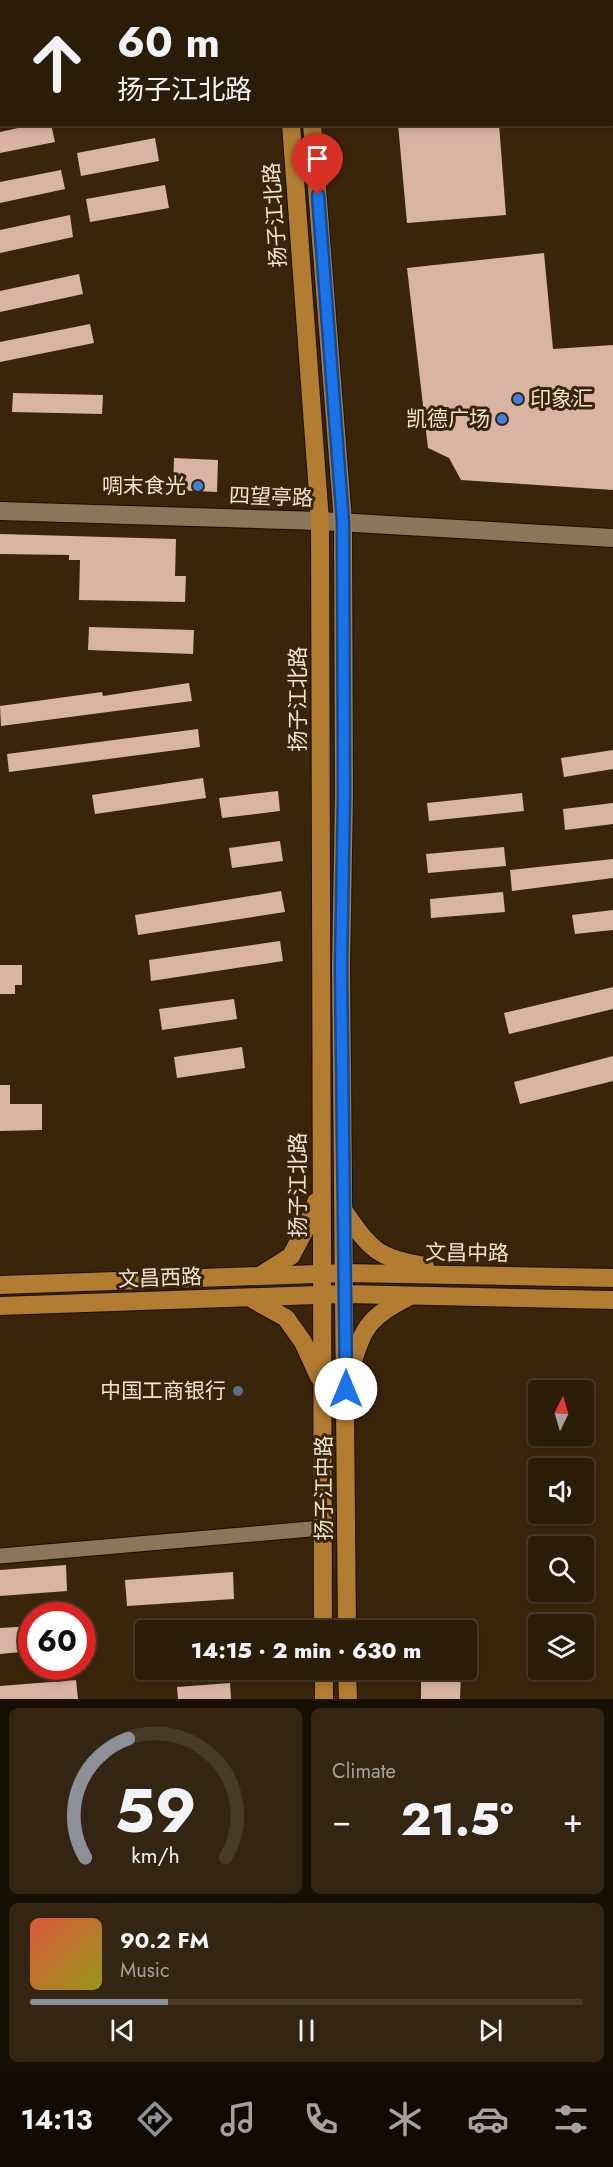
<!DOCTYPE html>
<meta charset="utf-8">
<style>
body{margin:0;font-family:Jost,"Noto Sans SC",sans-serif;background:#332512;color:#f1f3f6;height:100vh;display:flex;flex-direction:column;font-size:22px;white-space:nowrap}
*{box-sizing:border-box;margin:0}
p{font-size:20px;color:#a6a19c}
.icon{flex:none;width:33px;height:33px;fill:none;stroke:currentColor;stroke-width:2;stroke-linecap:round;stroke-linejoin:round}
.map{position:relative;height:1699px;overflow:hidden}
.side{display:flex;flex-direction:column;gap:9px;padding:9px;background:#180f04;flex:1}
.side>*{flex:none}
.guide{position:absolute;left:0px;top:0px;width:614px;height:126px;box-shadow:0 3px 9px #0003,0 0 0 2px #473a29;background:#2b1c08;color:#f1f3f6;overflow:hidden}
.needle{width:39px;rotate:5deg}
.tools{position:absolute;left:528px;top:1380px;display:grid;gap:12px}
.tools a{display:grid;place-items:center;width:66px;height:66px;border-radius:6px;background:#2b1c08;box-shadow:0 3px 9px #0003,0 0 0 2px #473a29;font-size:30px}
.speed{position:absolute;left:18px;top:1602px;display:flex;gap:12px;font-size:30px;font-weight:700;text-align:center}
.speed>*{display:grid;place-content:center;width:78px;height:78px;border-radius:50%;background:#2b1c08;box-shadow:0 3px 9px #0003,0 0 0 2px #473a29;line-height:1}
.speed .limit{border:9px solid #d22;background:#fff;color:#111}
.pin{position:absolute;display:grid;place-items:center;width:51px;height:51px;color:#fff;margin:-62px -26px;border-radius:50% 50% 50% 0;rotate:-45deg;box-shadow:0 0 6px #0007}
.pin .icon{rotate:45deg}
.me{position:absolute;width:66px;margin:-33px;rotate:0deg;stroke-linejoin:round;filter:drop-shadow(0 0 4px #0008)}
.turn{display:flex;align-items:center;gap:21px;height:126px;padding:0 18px;font-size:27px}
.turn .icon{width:78px;height:78px;stroke-width:2.5}
.turn b{display:block;font-size:42px;line-height:51px}
.big{font-size:45px;font-weight:800;line-height:1.1}
.side .tile{flex:1;display:flex;flex-direction:column;justify-content:center;gap:9px;min-width:0;padding:0 21px;border-radius:9px;background:#332512}
.side .dial{align-items:center;gap:0}
.dial svg{height:156px;overflow:visible;fill:none;stroke:#473a29;stroke-width:7;stroke-linecap:round;text-anchor:middle}
.dial text{fill:#f1f3f6;stroke:none}
.song{display:flex;align-items:center;gap:18px}
.cover{width:72px;height:72px;border-radius:9px;background:linear-gradient(135deg,hsl(10 70% 55%),hsl(60 70% 35%))}
.played{height:6px;border-radius:3px;background:linear-gradient(90deg,#8c9099 25%,#473a29 25%)}
.keys{display:flex;justify-content:space-around;direction:ltr}
.heat{display:flex;justify-content:space-between;align-items:center;font-size:33px;direction:ltr}
.side .tiles{flex:1;display:grid;gap:9px;grid-template-columns:1fr 1fr}
.tile:last-child{grid-column:span 2}
.trip{position:absolute;left:135px;top:1620px;width:342px;height:60px;border-radius:6px;background:#2b1c08;box-shadow:0 3px 9px #0003,0 0 0 2px #473a29;font-weight:800;line-height:60px;text-align:center}
.menu{display:flex;height:96px;justify-content:space-around;align-items:center;background:#110b03;color:#a6a19c}
.menu .icon{width:42px;height:42px}
.menu .on{color:#8c9099}
.menu b{font-size:27px;color:#f1f3f6}
.map>svg:first-child{display:block}
.building{fill:#d9b4a2}
.lines{fill:none;stroke-linecap:round;stroke-linejoin:round}
.street-casing{stroke:#1d0e00;stroke-width:17}
.secondary-casing{stroke:#1d0e00;stroke-width:20}
.primary-casing{stroke:#1d0e00;stroke-width:20}
.street{stroke:#8d7559;stroke-width:15}
.secondary{stroke:#8d7559;stroke-width:18}
.primary{stroke:#b27d31;stroke-width:18}
.route-casing{stroke:#114b97;stroke-width:15}
.route{stroke:#1a73e8;stroke-width:10}
.shop-dot{fill:#3f7fe0;stroke:#39250a;stroke-width:2}
.service-dot{fill:#5c6f8a;stroke:#39250a;stroke-width:2}
.labels{text-anchor:middle;stroke-width:6;stroke-linejoin:round;paint-order:stroke}
.street-label{font-size:21px;fill:#f1e3d4;stroke:#39250a}
.poi-label{font-size:21px;fill:#f1e3d4;stroke:#39250a;text-anchor:end}
</style>
<div class="map">
<svg width="613" height="1699" viewBox="0 0 613 1699">
<rect width="100%" height="100%" fill="#39250a"/>
<!-- building -->
<g class="building">
<polygon points="36,124 51,124 55,142 0,153 0,132"/>
<polygon points="398,124 499,124 506,215 407,223"/>
<polygon points="155,138 159,161 81,176 77,153"/>
<polygon points="61,170 65,189 0,203 0,182"/>
<polygon points="165,185 169,208 90,222 86,199"/>
<polygon points="70,215 73,237 0,253 0,230"/>
<polygon points="544,253 553,349 613,345 613,490 461,480 449,458 428,448 407,268"/>
<polygon points="79,274 83,294 0,312 0,291"/>
<polygon points="90,324 94,343 0,362 0,342"/>
<polygon points="13,393 103,395 102,414 12,412"/>
<polygon points="174,458 218,460 217,492 173,490"/>
<polygon points="0,534 176,539 175,576 186,576 185,602 79,600 80,560 69,560 69,555 0,554"/>
<polygon points="89,627 194,630 193,654 88,650"/>
<polygon points="189,683 192,701 1,726 0,706 102,692 103,696"/>
<polygon points="198,729 200,747 9,772 7,754"/>
<polygon points="613,750 613,769 564,777 561,758"/>
<polygon points="203,778 206,798 95,814 92,795"/>
<polygon points="278,791 280,811 222,818 219,798"/>
<polygon points="522,793 524,811 429,821 427,803"/>
<polygon points="613,803 613,824 565,830 563,809"/>
<polygon points="280,841 283,861 232,868 229,848"/>
<polygon points="504,847 506,866 428,873 426,854"/>
<polygon points="613,859 613,878 512,891 510,870"/>
<polygon points="281,891 285,912 138,935 135,915"/>
<polygon points="503,892 505,912 431,918 430,899"/>
<polygon points="613,910 613,930 575,934 572,915"/>
<polygon points="280,941 283,961 151,981 149,960"/>
<polygon points="0,965 22,965 22,985 15,985 15,994 0,994"/>
<polygon points="613,987 613,1009 509,1034 504,1013"/>
<polygon points="234,999 237,1019 162,1030 159,1009"/>
<polygon points="242,1047 245,1068 177,1078 174,1057"/>
<polygon points="613,1056 613,1081 520,1104 514,1082"/>
<polygon points="0,1085 10,1085 10,1104 42,1104 42,1130 0,1131"/>
<polygon points="66,1565 67,1591 0,1596 0,1570"/>
<polygon points="233,1572 234,1599 127,1606 125,1580"/>
<polygon points="32,1626 32,1651 0,1654 0,1628"/>
<polygon points="421,1670 461,1670 460,1699 421,1699"/>
<polygon points="76,1680 78,1699 0,1699 0,1686"/>
<polygon points="230,1683 231,1699 178,1699 177,1687"/>
</g>
<g class="lines">
<defs>
<polyline id="street" points="0,1556 322,1528"/>
<polyline id="secondary" points="0,511 320,521 613,538"/>
<g id="primary">
<polyline points="282,0 282,2"/>
<polyline points="303,0 303,2"/>
<polyline points="291,124 320,521 323,1630"/>
<polyline points="312,124 343,522 344,795 341,967 347,1630"/>
<path d="M 344,1211 C 372,1251 376,1257 425,1266"/>
<polyline points="261,1275 291,1256 308,1224 316,1202"/>
<polyline points="0,1285 345,1273 613,1278"/>
<polyline points="252,1299 286,1318 303,1342 319,1377"/>
<polyline points="0,1306 345,1294 613,1300"/>
<path d="M 351,1368 C 364,1324 370,1317 410,1296"/>
<polyline points="324,1670 324,1699"/>
<polyline points="347,1670 348,1699"/>
</g>
</defs>
<!-- street casing -->
<use href="#street" class="street-casing"/>
<!-- secondary casing -->
<use href="#secondary" class="secondary-casing"/>
<!-- primary casing -->
<use href="#primary" class="primary-casing"/>
<!-- street -->
<use href="#street" class="street"/>
<!-- secondary -->
<use href="#secondary" class="secondary"/>
<!-- primary -->
<use href="#primary" class="primary"/>
</g>
<g class="lines">
<defs>
<polyline id="route" points="318,195 343,522 344,795 341,967 346,1389"/>
</defs>
<!-- route casing -->
<use href="#route" class="route-casing"/>
<!-- route -->
<use href="#route" class="route"/>
</g>
<!-- markers -->
<g class="shop-dot">
<circle cx="518" cy="399" r="6"/>
<circle cx="502" cy="419" r="6"/>
<circle cx="198" cy="486" r="6"/>
</g>
<circle class="service-dot" cx="238" cy="1391" r="6"/>
<g class="labels">
<!-- street labels -->
<g class="street-label">
<text transform="translate(275 215) rotate(-94)" y="7">扬子江北路</text>
<text transform="translate(271 497) rotate(2)" y="7">四望亭路</text>
<text transform="translate(298 699) rotate(-90)" y="7">扬子江北路</text>
<text transform="translate(298 1185) rotate(-90)" y="7">扬子江北路</text>
<text transform="translate(467 1253) rotate(1)" y="7">文昌中路</text>
<text transform="translate(160 1278) rotate(-2)" y="7">文昌西路</text>
<text transform="translate(324 1488) rotate(-90)" y="7">扬子江中路</text>
</g>
<!-- poi labels -->
<g class="poi-label">
<text x="530" y="406" text-anchor="start">印象汇</text>
<text x="490" y="426">凯德广场</text>
<text x="186" y="493">啁末食光</text>
<text x="226" y="1398">中国工商银行</text>
</g>
</g>
</svg>
<div class="tools">
<a><svg class="needle" viewBox="-14 -14 28 28"><path d="M0-13l5 13h-10z" fill="#e53935"/><path d="M0 13l5-13h-10z" fill="#a6a19c"/></svg></a>
<a><svg class="icon" aria-label="sound" viewBox="0 0 24 24"><path d="M4 9h4l5-4v14l-5-4H4zM17 9q2 3 0 6"/></svg></a>
<a><svg class="icon" aria-label="search" viewBox="0 0 24 24"><circle cx="10" cy="10" r="6"/><path d="M15 15l6 6"/></svg></a>
<a><svg class="icon" aria-label="layers" viewBox="0 0 24 24"><path d="M12 4l9 5-9 5-9-5zM3 14l9 5 9-5"/></svg></a>
</div>
<div class="speed"><div class="limit">60</div></div>
<div class="pin" style="left:318px;top:195px;background:#d93025"><svg class="icon" aria-label="arrive" viewBox="0 0 24 24"><path d="M6 21V4h12l-3 4 3 4H6"/></svg></div>
<svg class="me" style="left:346px;top:1389px" viewBox="-20 -20 40 40"><circle r="19" fill="#fff"/><path d="M0-13L10 11 0 6-10 11z" fill="#1a73e8"/></svg>
<div class="trip">14:15 · 2 min · 630 m</div>
<div class="guide">
<div class="turn"><svg class="icon" aria-label="ahead" viewBox="0 0 24 24"><path d="M12 20V5M6 11l6-6 6 6"/></svg><div><b>60 m</b>扬子江北路</div></div>
</div>
</div>
<section class="side">
<div class="tiles">
<div class="tile dial"><svg viewBox="0 0 100 80">
<path d="M14 69A42 42 0 1 1 86 69"/>
<path d="M14 69A42 42 0 0 1 36 8" stroke="#8c9099"/>
<text x="50" y="56" font-size="32" font-weight="700">59</text>
<text x="50" y="72" font-size="11">km/h</text>
</svg></div>
<div class="tile"><p>Climate</p>
<div class="heat"><a>−</a><b class="big">21.5°</b><a>+</a></div>
</div>
<div class="tile">
<div class="song"><i class="cover"></i><div><b>90.2 FM</b><p>Music</p></div></div>
<div class="played"></div>
<div class="keys"><svg class="icon" aria-label="previous" viewBox="0 0 24 24"><path d="M18 5L8 12l10 7zM5 5v14"/></svg><svg class="icon" aria-label="pause" viewBox="0 0 24 24"><path d="M8 5v14M16 5v14"/></svg><svg class="icon" aria-label="next" viewBox="0 0 24 24"><path d="M6 5l10 7-10 7zM19 5v14"/></svg></div>
</div>
</div>
</section>
<nav class="menu">
<b>14:13</b>
<svg class="icon on" aria-label="directions" viewBox="0 0 24 24"><path d="M12 3l9 9-9 9-9-9zM9 14v-3h6M13 9l2 2-2 2"/></svg>
<svg class="icon" aria-label="music" viewBox="0 0 24 24"><path d="M9 18V5l10-2v13"/><circle cx="6" cy="18" r="3"/><circle cx="16" cy="16" r="3"/></svg>
<svg class="icon" aria-label="phone" viewBox="0 0 24 24"><path d="M5 4h4l2 5-3 2q2 4 5 5l2-3 5 2v4C11 20 4 13 5 4z"/></svg>
<svg class="icon" aria-label="climate" viewBox="0 0 24 24"><path d="M12 3v18M4 7l16 10M4 17L20 7"/></svg>
<svg class="icon" aria-label="car" viewBox="0 0 24 24"><path d="M5 17H2v-5l4-1 3-4h7l3 4 3 1v5h-3M9 17h6M6 11h13"/><circle cx="7" cy="17" r="2"/><circle cx="17" cy="17" r="2"/></svg>
<svg class="icon" aria-label="filters" viewBox="0 0 24 24"><path d="M4 7h16M4 17h16"/><circle cx="9" cy="7" r="2"/><circle cx="15" cy="17" r="2"/></svg>
</nav>
